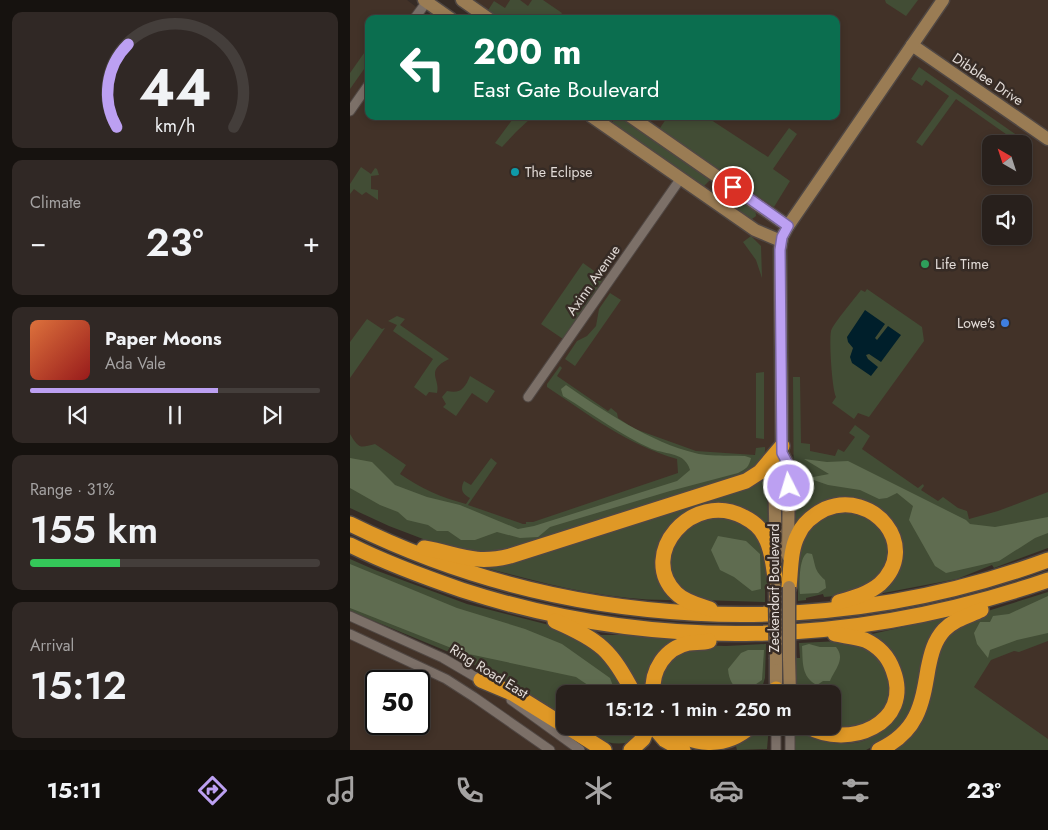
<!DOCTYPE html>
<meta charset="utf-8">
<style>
body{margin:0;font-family:Jost,sans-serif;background:#302825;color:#f1f3f6;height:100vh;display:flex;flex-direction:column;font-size:19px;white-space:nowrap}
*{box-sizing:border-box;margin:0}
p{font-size:16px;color:#a5a3a3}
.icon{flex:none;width:28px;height:28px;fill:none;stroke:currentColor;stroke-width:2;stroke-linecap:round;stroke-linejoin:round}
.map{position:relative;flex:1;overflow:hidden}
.details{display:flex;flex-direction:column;gap:12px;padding:12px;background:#16120f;width:350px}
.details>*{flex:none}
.hud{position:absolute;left:15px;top:15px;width:475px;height:105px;border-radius:10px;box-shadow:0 2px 8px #0003,0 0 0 1px #443e3b;background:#0b6e4f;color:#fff;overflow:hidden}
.needle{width:32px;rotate:321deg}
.fabs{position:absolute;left:632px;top:135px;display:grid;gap:10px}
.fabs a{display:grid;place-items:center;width:50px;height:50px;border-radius:10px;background:#28201c;box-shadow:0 2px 8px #0003,0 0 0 1px #443e3b;font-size:25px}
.speed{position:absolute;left:15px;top:670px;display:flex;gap:10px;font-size:25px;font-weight:700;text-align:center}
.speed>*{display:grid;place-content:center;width:65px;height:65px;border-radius:50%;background:#28201c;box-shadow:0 2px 8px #0003,0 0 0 1px #443e3b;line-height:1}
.speed .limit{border:2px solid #111;border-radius:8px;background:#fff;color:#111}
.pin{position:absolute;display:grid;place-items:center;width:42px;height:42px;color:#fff;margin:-21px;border:2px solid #fff;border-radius:50%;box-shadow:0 1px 5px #0007}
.me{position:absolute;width:55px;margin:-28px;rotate:355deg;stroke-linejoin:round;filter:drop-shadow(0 0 4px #0008)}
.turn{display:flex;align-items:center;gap:18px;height:105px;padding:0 25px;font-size:22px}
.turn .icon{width:65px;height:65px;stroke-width:2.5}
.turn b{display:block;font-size:35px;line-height:42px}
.big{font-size:38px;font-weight:600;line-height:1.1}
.details .tile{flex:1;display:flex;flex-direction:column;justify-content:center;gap:8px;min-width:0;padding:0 18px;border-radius:10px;background:#302825}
.details .dial{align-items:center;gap:0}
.dial svg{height:130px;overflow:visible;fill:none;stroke:#443e3b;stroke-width:7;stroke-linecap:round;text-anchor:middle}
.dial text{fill:#f1f3f6;stroke:none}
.song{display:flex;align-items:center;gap:15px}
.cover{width:60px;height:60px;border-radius:8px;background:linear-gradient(135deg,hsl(20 70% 55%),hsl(0 70% 35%))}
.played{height:5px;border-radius:2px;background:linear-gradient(90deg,#bca0f2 65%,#443e3b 65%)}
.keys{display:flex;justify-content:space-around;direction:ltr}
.heat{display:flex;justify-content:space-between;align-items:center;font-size:28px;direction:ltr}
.charge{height:8px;border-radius:4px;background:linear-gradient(90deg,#34c759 31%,#443e3b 0)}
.trip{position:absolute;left:206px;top:685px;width:285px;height:50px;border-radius:10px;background:#28201c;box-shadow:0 2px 8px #0003,0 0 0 1px #443e3b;font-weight:600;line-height:50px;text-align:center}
.dock{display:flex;height:80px;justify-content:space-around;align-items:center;background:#100d0b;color:#a5a3a3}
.dock .icon{width:35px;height:35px}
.dock .selected{color:#bca0f2}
.dock b{font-size:22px;color:#f1f3f6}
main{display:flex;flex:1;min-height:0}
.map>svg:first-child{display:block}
.built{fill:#423228;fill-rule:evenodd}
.green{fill:#424d35}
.forest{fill:#5f6c50}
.water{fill:#001f2b}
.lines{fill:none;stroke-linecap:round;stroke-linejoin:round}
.street-casing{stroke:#504743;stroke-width:11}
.secondary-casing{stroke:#504743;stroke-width:15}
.highway-casing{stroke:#504743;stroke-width:18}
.street{stroke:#7c7068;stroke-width:9}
.secondary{stroke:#9a7c54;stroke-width:12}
.highway{stroke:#df9826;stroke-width:15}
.secondary-bridge-casing{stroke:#504743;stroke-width:15;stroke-linecap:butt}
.secondary-bridge{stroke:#9a7c54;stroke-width:12}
.route-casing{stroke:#7a689d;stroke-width:12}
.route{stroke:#bca0f2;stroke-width:9}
.culture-dot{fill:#0f9aa8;stroke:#362b25;stroke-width:2}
.leisure-dot{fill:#2e9e5b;stroke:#362b25;stroke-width:2}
.shop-dot{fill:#3f7fe0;stroke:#362b25;stroke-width:2}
.labels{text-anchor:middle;stroke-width:5;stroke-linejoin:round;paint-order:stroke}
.street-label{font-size:14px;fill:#e3dcd8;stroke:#362b25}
.poi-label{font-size:14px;fill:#e3dcd8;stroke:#362b25;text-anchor:start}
</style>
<main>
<section class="details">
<div class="tile dial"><svg viewBox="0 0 100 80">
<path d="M14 69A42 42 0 1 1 86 69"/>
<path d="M14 69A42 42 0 0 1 21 18" stroke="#bca0f2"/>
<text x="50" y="56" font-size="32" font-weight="700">44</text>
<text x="50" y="72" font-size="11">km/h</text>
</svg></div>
<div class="tile"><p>Climate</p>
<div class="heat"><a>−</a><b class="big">23°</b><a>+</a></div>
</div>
<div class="tile">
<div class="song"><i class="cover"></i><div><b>Paper Moons</b><p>Ada Vale</p></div></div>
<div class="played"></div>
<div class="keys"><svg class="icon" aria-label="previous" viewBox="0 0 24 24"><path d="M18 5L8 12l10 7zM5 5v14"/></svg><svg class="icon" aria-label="pause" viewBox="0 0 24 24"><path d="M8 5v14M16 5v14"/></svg><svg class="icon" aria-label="next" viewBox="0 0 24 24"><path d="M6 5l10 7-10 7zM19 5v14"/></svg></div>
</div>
<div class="tile"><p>Range · 31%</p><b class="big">155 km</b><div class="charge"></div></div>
<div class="tile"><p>Arrival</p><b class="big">15:12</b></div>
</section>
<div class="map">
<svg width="698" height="750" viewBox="0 0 698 750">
<rect width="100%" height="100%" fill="#362b25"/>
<!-- built -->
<g class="built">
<path d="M 0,0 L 57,0 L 82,19 L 19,19 L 19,116 L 486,116 L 486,19 L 126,19 L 130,12 L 112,0 L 698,0 L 698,510 L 624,532 L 498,464 L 432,453 L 407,454 L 175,526 L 114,512 L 0,453 ZM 641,144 L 674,144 L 674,176 L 641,176 ZM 641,204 L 674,204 L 674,236 L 641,236 Z"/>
<path d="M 0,616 L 118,672 L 230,750 L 0,750 ZM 26,681 L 69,681 L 69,724 L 26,724 Z"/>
<polygon points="698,638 698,742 622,688 640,659"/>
</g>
<!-- green -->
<g class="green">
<polygon points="160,0 170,0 178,6 182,0 193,0 212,13 208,19 140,19 135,15 144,1 155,8"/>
<polygon points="535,0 568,0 556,16 536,3"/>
<polygon points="19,46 19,62 0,89 0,73"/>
<polygon points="569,67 678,143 675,147 674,144 670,144 606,99 572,146 566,142 599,96 576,80 572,86 561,79"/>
<polygon points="165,116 183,116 166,132 152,147 145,143"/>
<polygon points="318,116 355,116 418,157 439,128 447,134 423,169 440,181 424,207 308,131"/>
<polygon points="267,117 273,117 359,176 360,180 352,188 263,125 263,121"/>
<polygon points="11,167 21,174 25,168 27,169 29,175 21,176 21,189 28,190 28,200 16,192 12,195 4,189 0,194 0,184"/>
<path d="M 373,188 C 383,194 407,203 406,216 L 402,219 L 397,218 L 367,198 L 366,194 Z"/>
<polygon points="401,236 411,246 412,278 406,260 393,242"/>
<polygon points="233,263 254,278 213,339 191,324"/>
<path d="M 517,289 L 572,327 L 574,341 L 519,417 L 508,413 L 504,419 L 482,403 L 486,397 C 482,389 479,340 481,331 C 483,324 505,298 511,290 L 515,292 Z"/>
<polygon points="260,293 271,300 225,366 215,359 227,341 237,336 246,326 249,309"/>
<path d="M 47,316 L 55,319 L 50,325 L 99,359 C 74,371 91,379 87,393 L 79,392 L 76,396 L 64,387 L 83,359 L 43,331 L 47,325 L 38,321 Z"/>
<polygon points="17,319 32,329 35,328 0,378 0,342"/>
<path d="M 210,366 L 212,368 L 207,376 L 258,411 L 261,408 L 267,413 L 268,418 L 285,429 L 346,451 L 405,455 L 406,448 L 415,447 C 416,461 405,469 394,477 L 135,556 L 94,547 L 39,526 L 0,508 L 0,434 C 9,449 10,448 25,444 L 56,465 L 50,474 C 72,489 90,497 116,504 L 120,498 C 112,494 110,489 114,481 L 121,485 L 141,458 L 147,463 L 118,505 L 173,524 L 176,524 L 176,522 L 183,522 L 328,473 L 327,459 C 278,445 239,415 197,387 L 197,384 Z"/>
<polygon points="414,372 414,439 406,438 406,373"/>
<path d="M 120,376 L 145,391 L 137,403 L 122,393 L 106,416 L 93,407 L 96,404 L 92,397 L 97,391 C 111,394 115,388 120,376 Z"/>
<polygon points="443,377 450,377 451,443 460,444 460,451 485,456 488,449 494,452 505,437 499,433 505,425 520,436 512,449 568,488 573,484 574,486 571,490 588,501 593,497 608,508 617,511 619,519 648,511 698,492 698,548 644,568 642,565 607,579 523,595 548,548 520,505 449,522 444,520"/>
<path d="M 414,475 L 417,475 L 418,528 L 391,510 L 323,525 L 308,542 L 324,597 L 322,600 C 257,601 192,583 129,566 Z"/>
<path d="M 503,509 C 510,513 522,516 527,522 C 534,528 539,545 538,554 C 534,588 504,595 474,597 L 473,594 L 456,598 L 456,600 L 448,601 L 448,584 L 444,584 L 443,560 L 463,520 Z"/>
<polygon points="366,513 393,521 411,539 417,562 418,588 415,588 415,602 350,600 335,595 318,572 325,535"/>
<polygon points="0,559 25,570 117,604 207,627 230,637 261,666 278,694 215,694 215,721 133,670 106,655 0,611"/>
<polygon points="698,592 698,641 669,652 664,651 641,660 624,687 698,739 698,750 536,750 546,744 587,644 625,615"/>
<path d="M 593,618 L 594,623 L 568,699 L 555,723 L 533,741 L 516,750 L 445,750 L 445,726 L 447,728 L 450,726 C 469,748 511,750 532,730 C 539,721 543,708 549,698 L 521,638 L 522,634 Z"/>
<polygon points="244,635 285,635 322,639 322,644 298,692 288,694"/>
<polygon points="490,641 515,645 534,662 542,683 536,711 512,734 463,726 482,726 482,694 445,694 444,658 450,658 449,643"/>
<polygon points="416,644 415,678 410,694 307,694 310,668 342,645 376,646"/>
<path d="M 223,726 L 291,726 C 290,732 288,735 284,740 C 265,750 241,737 223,726 Z"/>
<polygon points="327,726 392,726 381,733 347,736"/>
<polygon points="406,726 419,726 417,749 387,750 385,742"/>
</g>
<!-- forest -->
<g class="forest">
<path d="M 216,385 C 252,410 302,443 345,453 C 360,457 379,455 395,456 L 401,458 C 399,467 396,469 388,473 L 320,491 L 200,527 L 188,537 L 170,538 L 147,532 L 125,540 L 111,540 L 98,531 L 87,531 L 78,525 L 57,520 L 48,512 L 30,505 L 0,488 L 0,458 L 22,462 L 45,485 L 77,497 L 110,505 L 168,529 L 184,526 L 327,481 L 340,470 C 335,452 317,455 302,449 C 270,435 243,414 213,396 L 211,389 Z"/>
<polygon points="454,459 477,462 498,461 616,520 620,524 645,527 698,517 698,533 685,538 649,561 596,573 585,566 559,520 563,506 547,493 537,498 529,499 510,490 478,485 458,478 479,474"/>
<polygon points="368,536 396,541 410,554 411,589 402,591 384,577 370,570 361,550"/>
<path d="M 457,553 L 462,554 C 466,567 464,570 475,580 L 476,588 L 468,593 L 450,594 C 449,584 449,558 457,553 Z"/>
<polygon points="0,564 107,608 175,629 212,644 260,678 266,694 251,694 226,677 114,653 0,608"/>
<polygon points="698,596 698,633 667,640 640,650 638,658 627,644 624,633 630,622 640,622 643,616 659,614"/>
<path d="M 459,644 L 470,647 L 486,647 C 496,659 485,669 480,681 L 473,681 L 467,685 C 451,677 453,662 452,646 Z"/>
<path d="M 398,650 L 414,650 L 412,680 L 393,693 C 383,687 379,681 378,669 L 391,653 Z"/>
</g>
<!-- water -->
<polygon class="water" points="515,310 535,324 525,338 527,340 538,326 551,335 531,362 519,354 516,355 518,359 528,367 521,376 502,363 500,357 503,348 498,342 497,337"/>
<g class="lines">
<defs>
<g id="street">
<polyline points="64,19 78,0"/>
<polyline points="0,111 19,84"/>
<polyline points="178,397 331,178"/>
<polyline points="0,616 93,658 134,682"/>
<polyline points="0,634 96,679 124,697 200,750"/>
<polyline points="161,700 230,750"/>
<polyline points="426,726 426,750"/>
<polyline points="440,726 440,750"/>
</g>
<g id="secondary">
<polyline points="74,0 101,19"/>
<polyline points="112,0 139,19"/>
<polyline points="562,45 698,139"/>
<polyline points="241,116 405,230 431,241"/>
<polyline points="280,116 438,226"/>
<polyline points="432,453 439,466 438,556"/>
<polyline points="426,560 424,468 432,453 430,249 432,237 438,226 593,0"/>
<polyline points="439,658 440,694"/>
<polyline points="426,659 426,689"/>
</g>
<g id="highway">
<path d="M 0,524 C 217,631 472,643 698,560"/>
<path d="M 0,545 C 36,563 74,577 112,590 C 306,653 506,646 698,580"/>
<path d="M 74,548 C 109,554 123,565 160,556 L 396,481 L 410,472 L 432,446"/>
<path d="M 439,587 C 441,571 440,550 448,535 C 453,523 463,515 475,509 C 523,489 571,546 530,584 C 518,594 503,598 489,602"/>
<path d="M 360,609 C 349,605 335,602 326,593 C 287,555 342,489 394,517 C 402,521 411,528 415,537 C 422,549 423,565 425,578"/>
<path d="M 205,621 C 251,641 261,650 284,694"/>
<polyline points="131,680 162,693 215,726"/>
<path d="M 303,694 C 301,670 315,648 339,643 C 346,642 352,643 359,641"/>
<polyline points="423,694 426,689"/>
<polyline points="216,726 254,750"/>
<polyline points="303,726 315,740 333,750"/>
<path d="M 320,726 C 343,749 378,747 401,726"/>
<path d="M 457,726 C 498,750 564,724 543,670 C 538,656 528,646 515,640 C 505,637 495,636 485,634"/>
<polyline points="281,750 293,739 298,726"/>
<path d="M 529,750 C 567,732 572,706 578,669 C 581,654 584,641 594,630 C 605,619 618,616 631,610"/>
</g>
</defs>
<!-- street casing -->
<use href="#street" class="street-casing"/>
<!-- secondary casing -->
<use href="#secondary" class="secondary-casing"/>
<!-- highway casing -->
<use href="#highway" class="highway-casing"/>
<!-- street -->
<use href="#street" class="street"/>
<!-- secondary -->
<use href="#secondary" class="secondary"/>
<!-- highway -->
<use href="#highway" class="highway"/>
<defs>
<g id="secondary-bridge">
<polyline points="425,588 426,659"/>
<polyline points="439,658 439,587"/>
</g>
</defs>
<!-- secondary-bridge casing -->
<use href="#secondary-bridge" class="secondary-bridge-casing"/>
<!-- secondary-bridge -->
<use href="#secondary-bridge" class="secondary-bridge"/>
</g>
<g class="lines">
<defs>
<polyline id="route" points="383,187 438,226 432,237 430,250 432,453 439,466 439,486"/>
</defs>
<!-- route casing -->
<use href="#route" class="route-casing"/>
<!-- route -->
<use href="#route" class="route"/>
</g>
<!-- markers -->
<circle class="culture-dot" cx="165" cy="172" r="5"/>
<circle class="leisure-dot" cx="575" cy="264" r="5"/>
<circle class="shop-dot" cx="655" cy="323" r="5"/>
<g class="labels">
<!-- street labels -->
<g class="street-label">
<text transform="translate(638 79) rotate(34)" y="5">Dibblee Drive</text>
<text transform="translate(243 280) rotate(-55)" y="5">Axinn Avenue</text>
<text transform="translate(424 588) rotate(-90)" y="5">Zeckendorf Boulevard</text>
<text transform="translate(139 671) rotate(32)" y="5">Ring Road East</text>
</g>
<!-- poi labels -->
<g class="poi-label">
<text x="175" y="177">The Eclipse</text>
<text x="585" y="269">Life Time</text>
<text x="645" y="328" text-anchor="end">Lowe's</text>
</g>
</g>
</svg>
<div class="fabs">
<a><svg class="needle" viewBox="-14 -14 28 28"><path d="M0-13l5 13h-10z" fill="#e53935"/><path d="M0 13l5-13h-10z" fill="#a5a3a3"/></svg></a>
<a><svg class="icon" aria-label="sound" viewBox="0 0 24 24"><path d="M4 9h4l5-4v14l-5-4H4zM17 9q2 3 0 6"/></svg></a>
</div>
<div class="speed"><div class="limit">50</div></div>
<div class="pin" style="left:383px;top:187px;background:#d93025"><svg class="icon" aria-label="arrive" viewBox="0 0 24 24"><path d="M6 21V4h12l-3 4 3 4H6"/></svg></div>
<svg class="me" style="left:439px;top:486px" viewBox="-20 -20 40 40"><circle r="17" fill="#bca0f2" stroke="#fff" stroke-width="3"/><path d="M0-11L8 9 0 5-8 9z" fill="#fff"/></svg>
<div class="trip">15:12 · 1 min · 250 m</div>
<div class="hud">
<div class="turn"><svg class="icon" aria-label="left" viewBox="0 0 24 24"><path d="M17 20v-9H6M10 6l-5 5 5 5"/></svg><div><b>200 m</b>East Gate Boulevard</div></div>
</div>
</div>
</main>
<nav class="dock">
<b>15:11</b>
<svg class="icon selected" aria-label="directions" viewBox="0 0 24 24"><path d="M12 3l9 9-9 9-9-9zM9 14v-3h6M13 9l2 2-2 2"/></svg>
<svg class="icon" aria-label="music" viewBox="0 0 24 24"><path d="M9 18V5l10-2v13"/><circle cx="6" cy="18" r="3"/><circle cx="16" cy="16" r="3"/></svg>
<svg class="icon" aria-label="phone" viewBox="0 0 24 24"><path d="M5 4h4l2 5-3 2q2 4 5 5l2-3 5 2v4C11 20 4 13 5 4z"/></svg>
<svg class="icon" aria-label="climate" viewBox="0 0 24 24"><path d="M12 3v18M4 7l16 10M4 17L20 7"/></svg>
<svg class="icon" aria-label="car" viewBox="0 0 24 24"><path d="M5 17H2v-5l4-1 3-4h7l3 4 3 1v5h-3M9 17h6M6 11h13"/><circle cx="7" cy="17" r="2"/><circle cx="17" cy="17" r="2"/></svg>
<svg class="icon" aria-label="filters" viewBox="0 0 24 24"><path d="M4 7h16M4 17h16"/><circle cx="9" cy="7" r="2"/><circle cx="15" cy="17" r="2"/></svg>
<b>23°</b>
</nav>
